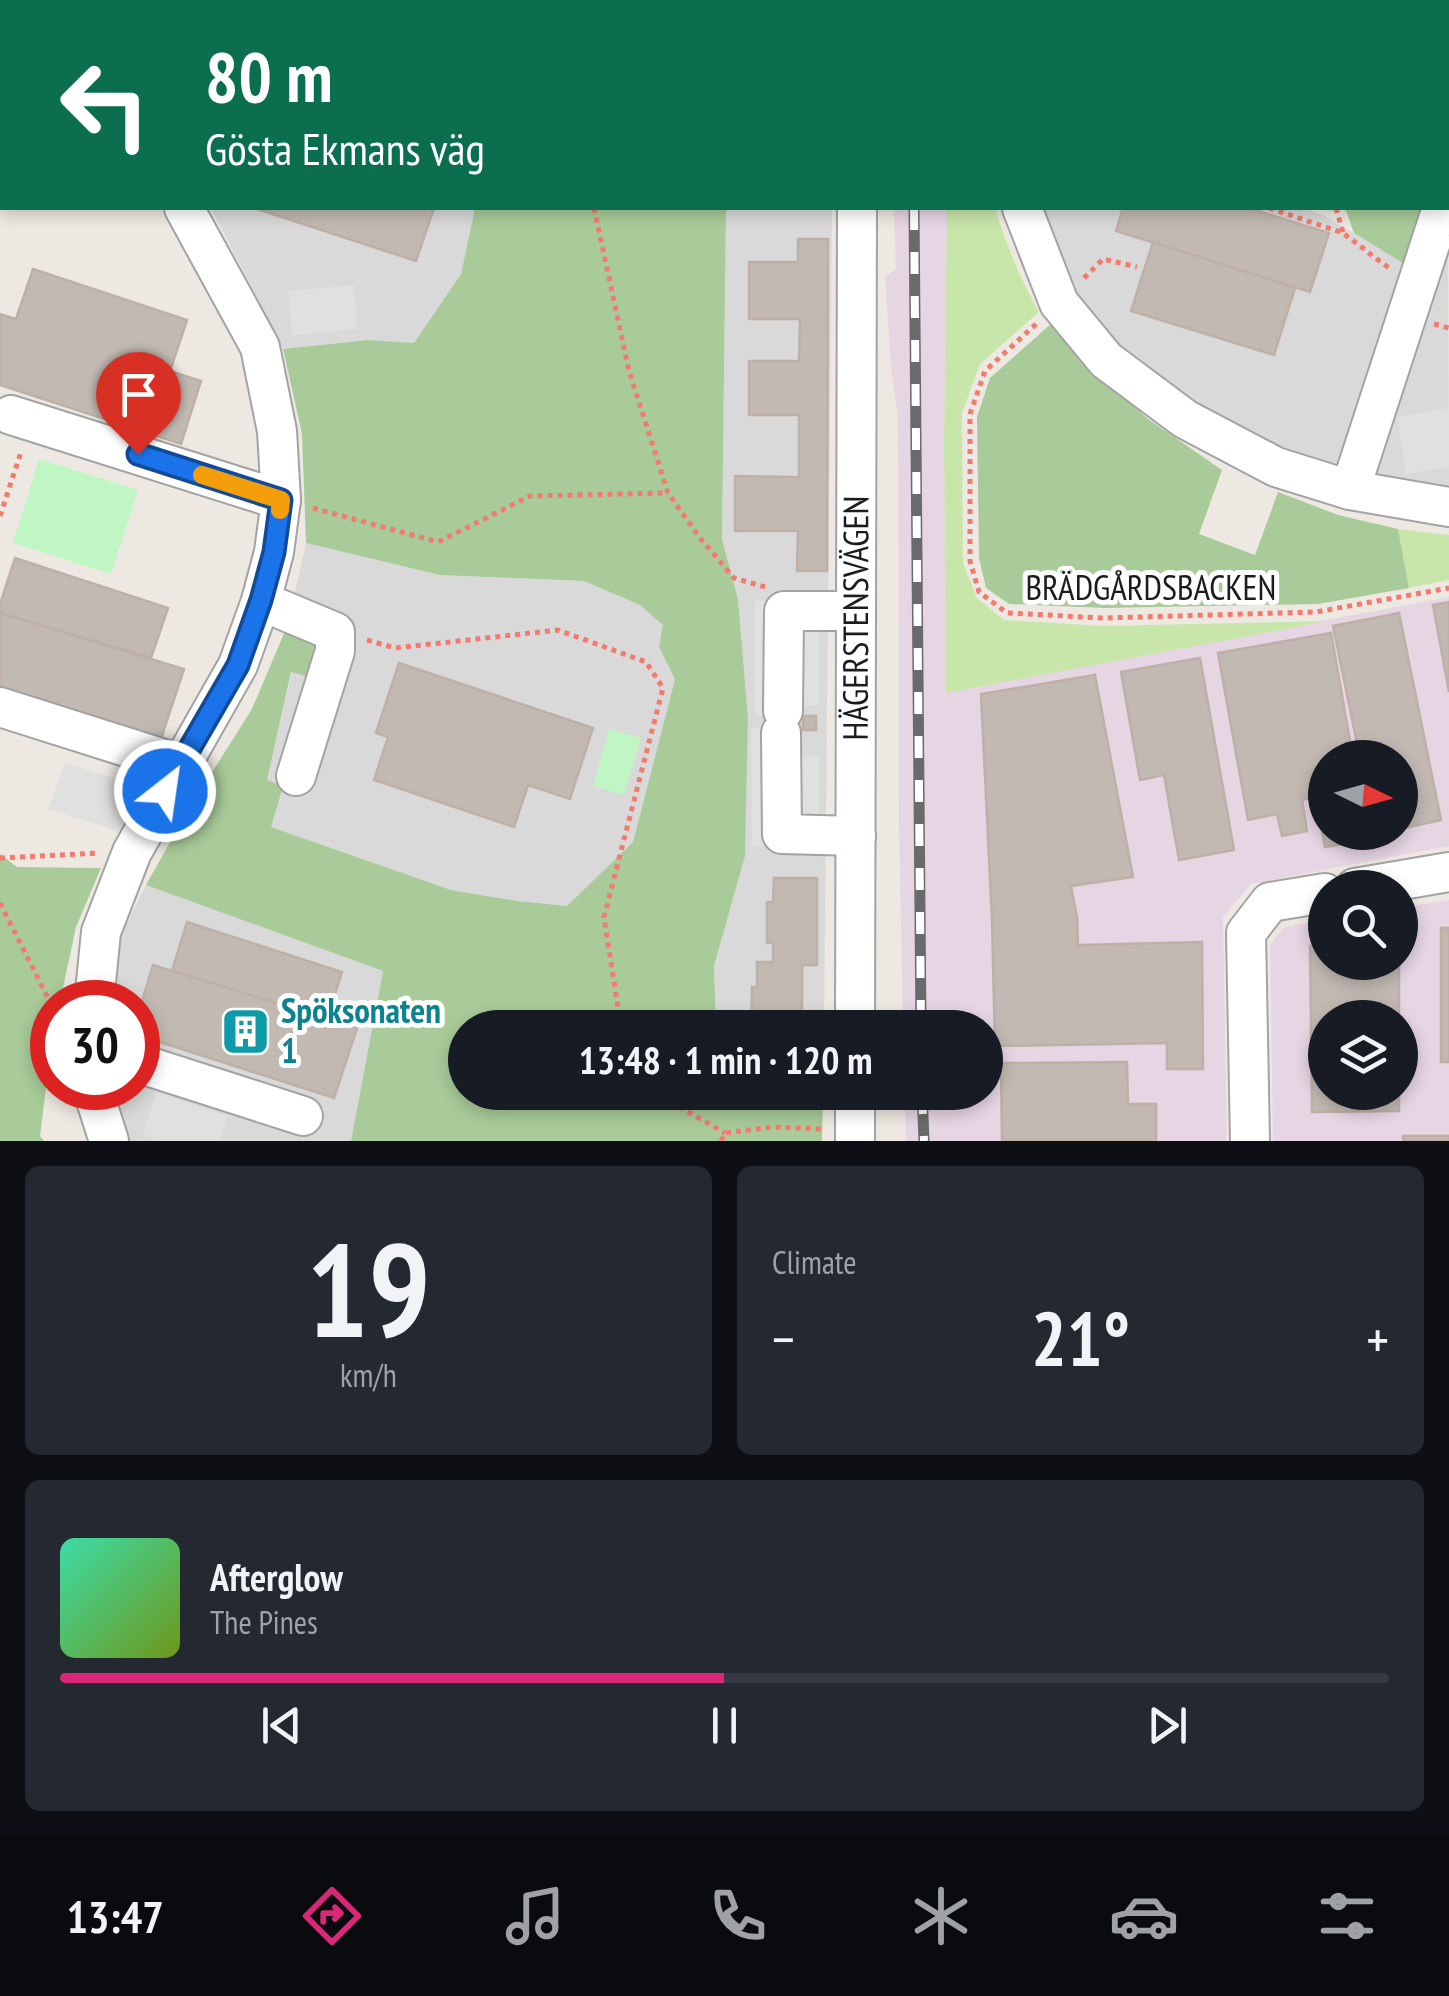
<!DOCTYPE html>
<meta charset="utf-8">
<style>
body{margin:0;font-family:"PT Sans Narrow",sans-serif;background:#242831;color:#f1f3f6;height:100vh;display:flex;flex-direction:column;font-size:38px;white-space:nowrap}
*{box-sizing:border-box;margin:0}
p{font-size:32px;color:#9ea1a6}
.icon{flex:none;width:55px;height:55px;fill:none;stroke:currentColor;stroke-width:2;stroke-linecap:round;stroke-linejoin:round}
.map{position:relative;height:1141px;overflow:hidden}
.panel{display:flex;flex-direction:column;gap:25px;padding:25px;background:#0d0f14;flex:1}
.panel>*{flex:none}
.guide{position:absolute;left:0px;top:0px;width:1450px;height:210px;box-shadow:0 5px 15px #0003;background:#0b6e4f;color:#fff;overflow:hidden}
.needle{width:65px;rotate:95deg}
.fabs{position:absolute;left:1308px;top:740px;display:grid;gap:20px}
.fabs a{display:grid;place-items:center;width:110px;height:110px;border-radius:50%;background:#171b24;box-shadow:0 5px 15px #0003;font-size:50px}
.speed{position:absolute;left:30px;top:980px;display:flex;gap:20px;font-size:50px;font-weight:700;text-align:center}
.speed>*{display:grid;place-content:center;width:130px;height:130px;border-radius:50%;background:#171b24;box-shadow:0 5px 15px #0003;line-height:1}
.speed .limit{border:15px solid #d22;background:#fff;color:#111}
.pin{position:absolute;display:grid;place-items:center;width:85px;height:85px;color:#fff;margin:-102px -42px;border-radius:50% 50% 50% 0;rotate:-45deg;box-shadow:0 0 10px #0007}
.pin .icon{rotate:45deg}
.me{position:absolute;width:110px;margin:-55px;rotate:30deg;stroke-linejoin:round;filter:drop-shadow(0 0 8px #0008)}
.turn{display:flex;align-items:center;gap:35px;height:210px;padding:0 40px;font-size:45px}
.turn .icon{width:130px;height:130px;stroke-width:2.5}
.turn b{display:block;font-size:70px;line-height:85px}
.big{font-size:75px;font-weight:800;line-height:1.1}
.panel .tile{flex:1;display:flex;flex-direction:column;justify-content:center;gap:15px;min-width:0;padding:0 35px;border-radius:15px;background:#242831}
.panel .dial{align-items:center;gap:0}
.dial b{font-size:130px;line-height:1}
.song{display:flex;align-items:center;gap:30px}
.cover{width:120px;height:120px;border-radius:15px;background:linear-gradient(135deg,hsl(160 70% 55%),hsl(80 70% 35%))}
.played{height:10px;border-radius:5px;background:linear-gradient(90deg,#db2777 50%,#363941 50%)}
.keys{display:flex;justify-content:space-around;direction:ltr}
.heat{display:flex;justify-content:space-between;align-items:center;font-size:55px;direction:ltr}
.panel .tiles{flex:1;display:grid;gap:25px;grid-template-columns:1fr 1fr}
.tile:last-child{grid-column:span 2}
.trip{position:absolute;left:448px;top:1010px;width:555px;height:100px;border-radius:50px;background:#171b24;box-shadow:0 5px 15px #0003;font-weight:800;line-height:100px;text-align:center}
.menu{display:flex;height:160px;justify-content:space-around;align-items:center;background:#090b0e;color:#9ea1a6}
.menu .icon{width:70px;height:70px}
.menu .active{color:#db2777}
.menu b{font-size:45px;color:#f1f3f6}
.map>svg:first-child{display:block}
.residential{fill:#dad9d9}
.industrial{fill:#e6d5e3;fill-rule:evenodd}
.grass{fill:#c8e6aa}
.forest{fill:#a8cb99}
.park{fill:#c0f6c4}
.parking{fill:#e0e0e0}
.building{fill:#c1b9b2;stroke:#beb0a6;stroke-width:2.5}
.lines{fill:none;stroke-linecap:round;stroke-linejoin:round}
.minor-casing{stroke:#a3a3a3;stroke-width:42}
.path{stroke:#f37a6e;stroke-width:5;stroke-dasharray:5 5;stroke-linecap:butt}
.minor{stroke:#fff;stroke-width:38}
.rail-casing{stroke:#6a6a6a;stroke-width:11}
.rail{stroke:#fff;stroke-width:8;stroke-dasharray:22;stroke-linecap:butt}
.route-casing{stroke:#114b97;stroke-width:25}
.route{stroke:#1a73e8;stroke-width:18}
.slow{stroke:#f59e0b;stroke-width:18}
.labels{text-anchor:middle;stroke-width:10;stroke-linejoin:round;paint-order:stroke}
.street-label{font-size:35px;fill:#1c1c1c;stroke:#fff}
.culture-label{font-size:35px;font-weight:bold;fill:#0d838f;stroke:#fff;text-anchor:start}
</style>
<div class="map">
<svg width="1449" height="1141" viewBox="0 0 1449 1141">
<rect width="100%" height="100%" fill="#ede9e2"/>
<!-- residential -->
<g class="residential">
<polygon points="1448,197 1449,490 1331,472 1215,423 1152,377 1092,321 1055,266 1035,208 1302,208 1325,216 1408,265"/>
<polygon points="211,208 475,208 461,274 414,343 368,340 283,349"/>
<polygon points="726,208 832,208 824,1027 716,1027 714,966 745,856 748,718 738,599 722,539"/>
<polygon points="306,543 440,575 584,581 640,605 664,625 659,647 675,679 633,842 567,906 519,901 451,890 271,827 266,781 292,671 288,624"/>
<polygon points="146,885 383,971 351,1141 124,1141 113,1088 138,1088 138,1002 113,1002 120,937"/>
</g>
<!-- industrial -->
<g class="industrial">
<path d="M 894,208 L 947,208 L 944,446 L 946,692 L 1449,597 L 1449,846 L 1251,884 L 1223,917 L 1227,1141 L 906,1141 L 905,1093 L 985,1092 L 985,1028 L 903,1027 L 899,823 L 898,418 L 891,368 L 885,276 L 896,269 ZM 1325,758 L 1400,758 L 1400,832 L 1325,832 Z"/>
<path d="M 1449,900 L 1449,1141 L 1273,1141 L 1270,945 L 1284,927 L 1325,920 L 1325,962 L 1400,962 L 1400,908 ZM 1325,1018 L 1400,1018 L 1400,1092 L 1325,1092 Z"/>
</g>
<!-- grass -->
<g class="grass">
<path d="M 947,208 L 995,208 C 1006,244 1020,278 1039,312 L 980,364 L 962,413 L 963,563 L 977,598 L 1004,620 L 1104,626 L 1328,621 L 946,693 L 944,446 Z"/>
<polygon points="1398,529 1449,535 1449,580 1409,588"/>
</g>
<!-- forest -->
<g class="forest">
<polygon points="396,0 727,0 727,2 404,2"/>
<polygon points="1343,0 1449,0 1449,141 1448,2 1343,2"/>
<polygon points="475,208 726,208 722,539 738,599 748,718 745,856 714,966 716,1027 465,1028 465,1092 823,1093 822,1141 351,1141 383,971 146,885 187,812 252,709 288,624 312,633 317,657 312,678 291,672 267,780 283,786 271,827 451,890 518,901 567,906 633,842 675,679 659,647 663,625 640,605 584,581 440,575 306,543 302,434 283,349 368,340 414,343 461,274"/>
<polygon points="1345,208 1435,208 1408,266 1354,233"/>
<polygon points="1052,323 1096,372 1148,419 1222,470 1199,534 1255,555 1278,492 1338,515 1398,529 1409,588 1318,604 1105,608 1009,604 986,588 979,558 977,417 990,378"/>
<polygon points="0,854 17,867 101,868 76,927 60,1002 52,1002 52,1040 40,1136 44,1141 0,1141"/>
</g>
<!-- park -->
<g class="park">
<polygon points="39,459 138,490 111,574 13,543"/>
<polygon points="609,729 641,738 624,795 593,786"/>
</g>
<!-- parking -->
<g class="parking">
<polygon points="354,285 357,329 292,335 288,291"/>
<polygon points="1449,408 1449,467 1406,474 1397,417"/>
<polygon points="755,601 819,601 819,705 799,706 799,716 755,716"/>
<polygon points="751,728 799,728 799,757 819,757 819,846 752,846"/>
<polygon points="65,763 147,788 124,833 48,809"/>
<polygon points="156,1092 228,1116 220,1141 157,1141 143,1134"/>
</g>
<!-- building -->
<g class="building">
<polygon points="157,0 244,0 243,2 156,2"/>
<rect x="766" y="0" width="58" height="2"/>
<polygon points="1070,0 1200,0 1207,2 1069,2"/>
<polygon points="254,208 434,208 416,261"/>
<polygon points="1123,208 1249,208 1329,233 1310,292 1116,231"/>
<polygon points="798,239 828,239 827,571 797,571 798,531 735,531 735,476 799,477 799,415 749,415 749,361 799,361 800,319 749,319 749,262 798,262"/>
<polygon points="1153,242 1295,288 1274,355 1131,311"/>
<polygon points="33,269 187,320 170,371 201,381 181,444 0,385 0,314 16,319"/>
<polygon points="15,558 168,608 151,658 0,613 0,604"/>
<polygon points="1449,602 1449,692 1433,605"/>
<polygon points="0,613 184,669 161,739 0,687"/>
<polygon points="1399,613 1441,820 1400,829 1400,758 1360,758 1333,626"/>
<polygon points="1331,633 1353,758 1325,758 1325,832 1367,832 1368,840 1325,847 1316,797 1302,800 1307,831 1282,836 1277,814 1248,820 1218,653"/>
<polygon points="1200,658 1234,850 1179,860 1164,775 1140,780 1121,672"/>
<polygon points="399,663 593,728 570,799 528,785 514,827 374,780 388,737 376,733"/>
<polygon points="1095,675 1133,877 1071,886 1077,918 1078,945 1202,942 1203,1069 1167,1069 1167,1043 995,1046 992,919 981,694"/>
<rect x="803" y="716" width="13" height="14"/>
<polygon points="774,878 817,878 817,965 802,965 802,1028 751,1026 752,987 757,987 757,962 773,962 773,943 767,943 767,902 773,902"/>
<polygon points="187,922 342,972 327,1019 172,971"/>
<rect x="1441" y="928" width="8" height="134"/>
<polygon points="1310,946 1325,946 1325,962 1399,962 1399,1018 1325,1018 1325,1092 1399,1092 1399,1111 1312,1112"/>
<polygon points="153,965 357,1028 334,1098 138,1035 138,1014"/>
<polygon points="1127,1062 1128,1104 1156,1104 1156,1141 1002,1141 1001,1063"/>
<rect x="1403" y="1136" width="46" height="5"/>
</g>
<g class="lines">
<defs>
<g id="minor">
<polyline points="83,2 85,0"/>
<polyline points="858,2 858,0"/>
<polyline points="1009,2 1010,0"/>
<polyline points="0,111 2,107"/>
<polyline points="1022,208 1059,303 1106,360 1185,419 1276,467 1350,490 1449,507"/>
<polyline points="11,415 281,500"/>
<polyline points="1350,490 1439,217 1449,216"/>
<polyline points="261,601 335,632 335,651 296,776"/>
<polyline points="0,707 180,764"/>
<polyline points="783,711 784,611 855,611"/>
<polyline points="781,733 782,834 856,836"/>
<polyline points="1355,888 1449,872"/>
<polyline points="94,1002 101,932 132,852 238,665 261,601 274,552 281,500 277,431 260,347 184,208"/>
<path id="s1" d="M 855,1028 L 857,208"/>
<polyline points="138,1063 303,1116"/>
<polyline points="92,1088 109,1141"/>
<polyline points="855,1141 855,1092"/>
<polyline points="1250,1141 1246,933 1270,902 1325,893"/>
</g>
</defs>
<!-- minor casing -->
<use href="#minor" class="minor-casing"/>
<!-- path -->
<g class="path">
<polyline points="537,0 538,2"/>
<polyline points="1335,0 1335,2"/>
<polyline points="1448,151 1449,151"/>
<polyline points="0,203 2,202"/>
<polyline points="594,208 629,371 668,493 700,538 734,578 765,587"/>
<polyline points="1269,208 1343,233 1390,269"/>
<polyline points="1336,208 1343,233"/>
<polyline points="1084,278 1103,259 1137,267"/>
<polyline points="1036,324 985,371 970,414 970,561 979,592 1007,613 1104,618 1316,612 1449,588"/>
<polyline points="1434,324 1449,328"/>
<polyline points="313,508 438,542 530,496 668,493"/>
<polyline points="0,516 21,452"/>
<polyline points="367,640 395,648 558,630 646,662 663,688 604,917 619,1014 625,1028"/>
<polyline points="0,858 99,853"/>
<polyline points="0,903 52,1006"/>
<polyline points="653,1092 725,1133"/>
<polyline points="721,1141 725,1133 772,1127 823,1129"/>
</g>
<!-- minor -->
<use href="#minor" class="minor"/>
<defs>
<g id="rail">
<polyline points="927,0 927,2"/>
<polyline points="914,208 921,1028"/>
<polyline points="922,1092 924,1141"/>
</g>
</defs>
<!-- rail casing -->
<use href="#rail" class="rail-casing"/>
<!-- rail -->
<use href="#rail" class="rail"/>
</g>
<g class="lines">
<defs>
<polyline id="route" points="138,454 281,500 274,552 261,600 238,665 165,791"/>
</defs>
<!-- route casing -->
<use href="#route" class="route-casing"/>
<!-- route -->
<use href="#route" class="route"/>
<!-- slow -->
<polyline class="slow" points="202,475 281,500 280,510"/>
</g>
<!-- icons -->
<defs>
<symbol id="building-square" viewBox="-11 -11 22 22"><rect x="-9" y="-9" width="18" height="18" rx="4" fill="#0f9aa8" stroke="#fff"/><path d="M-4-6H4V6H1V3H-1V6H-4ZM-2.5-4.3h1.7v1.8h-1.7ZM.8-4.3h1.7v1.8H.8ZM-2.5-1h1.7V.8h-1.7ZM.8-1h1.7V.8H.8Z" fill="#fff"/></symbol>
</defs>
<g fill-rule="evenodd">
<use href="#building-square" x="218" y="1004" width="55" height="55"/>
</g>
<g class="labels">
<!-- street labels -->
<g class="street-label">
<text x="1151" y="600">BRÄDGÅRDSBACKEN</text>
<text dy="12" stroke="none"><textPath href="#s1" startOffset="410">HÄGERSTENSVÄGEN</textPath></text>
</g>
<!-- culture labels -->
<g class="culture-label">
<text x="281" y="1023">Spöksonaten<tspan x="281" dy="40">1</tspan></text>
</g>
</g>
</svg>
<div class="fabs">
<a><svg class="needle" viewBox="-14 -14 28 28"><path d="M0-13l5 13h-10z" fill="#e53935"/><path d="M0 13l5-13h-10z" fill="#9ea1a6"/></svg></a>
<a><svg class="icon" aria-label="search" viewBox="0 0 24 24"><circle cx="10" cy="10" r="6"/><path d="M15 15l6 6"/></svg></a>
<a><svg class="icon" aria-label="layers" viewBox="0 0 24 24"><path d="M12 4l9 5-9 5-9-5zM3 14l9 5 9-5"/></svg></a>
</div>
<div class="speed"><div class="limit">30</div></div>
<div class="pin" style="left:138px;top:454px;background:#d93025"><svg class="icon" aria-label="arrive" viewBox="0 0 24 24"><path d="M6 21V4h12l-3 4 3 4H6"/></svg></div>
<svg class="me" style="left:165px;top:791px" viewBox="-20 -20 40 40"><circle r="17" fill="#1a73e8" stroke="#fff" stroke-width="3"/><path d="M0-11L8 9 0 5-8 9z" fill="#fff"/></svg>
<div class="trip">13:48 · 1 min · 120 m</div>
<div class="guide">
<div class="turn"><svg class="icon" aria-label="left" viewBox="0 0 24 24"><path d="M17 20v-9H6M10 6l-5 5 5 5"/></svg><div><b>80 m</b>Gösta Ekmans väg</div></div>
</div>
</div>
<section class="panel">
<div class="tiles">
<div class="tile dial"><b>19</b><p>km/h</p></div>
<div class="tile"><p>Climate</p>
<div class="heat"><a>−</a><b class="big">21°</b><a>+</a></div>
</div>
<div class="tile">
<div class="song"><i class="cover"></i><div><b>Afterglow</b><p>The Pines</p></div></div>
<div class="played"></div>
<div class="keys"><svg class="icon" aria-label="previous" viewBox="0 0 24 24"><path d="M18 5L8 12l10 7zM5 5v14"/></svg><svg class="icon" aria-label="pause" viewBox="0 0 24 24"><path d="M8 5v14M16 5v14"/></svg><svg class="icon" aria-label="next" viewBox="0 0 24 24"><path d="M6 5l10 7-10 7zM19 5v14"/></svg></div>
</div>
</div>
</section>
<nav class="menu">
<b>13:47</b>
<svg class="icon active" aria-label="directions" viewBox="0 0 24 24"><path d="M12 3l9 9-9 9-9-9zM9 14v-3h6M13 9l2 2-2 2"/></svg>
<svg class="icon" aria-label="music" viewBox="0 0 24 24"><path d="M9 18V5l10-2v13"/><circle cx="6" cy="18" r="3"/><circle cx="16" cy="16" r="3"/></svg>
<svg class="icon" aria-label="phone" viewBox="0 0 24 24"><path d="M5 4h4l2 5-3 2q2 4 5 5l2-3 5 2v4C11 20 4 13 5 4z"/></svg>
<svg class="icon" aria-label="climate" viewBox="0 0 24 24"><path d="M12 3v18M4 7l16 10M4 17L20 7"/></svg>
<svg class="icon" aria-label="car" viewBox="0 0 24 24"><path d="M5 17H2v-5l4-1 3-4h7l3 4 3 1v5h-3M9 17h6M6 11h13"/><circle cx="7" cy="17" r="2"/><circle cx="17" cy="17" r="2"/></svg>
<svg class="icon" aria-label="filters" viewBox="0 0 24 24"><path d="M4 7h16M4 17h16"/><circle cx="9" cy="7" r="2"/><circle cx="15" cy="17" r="2"/></svg>
</nav>
